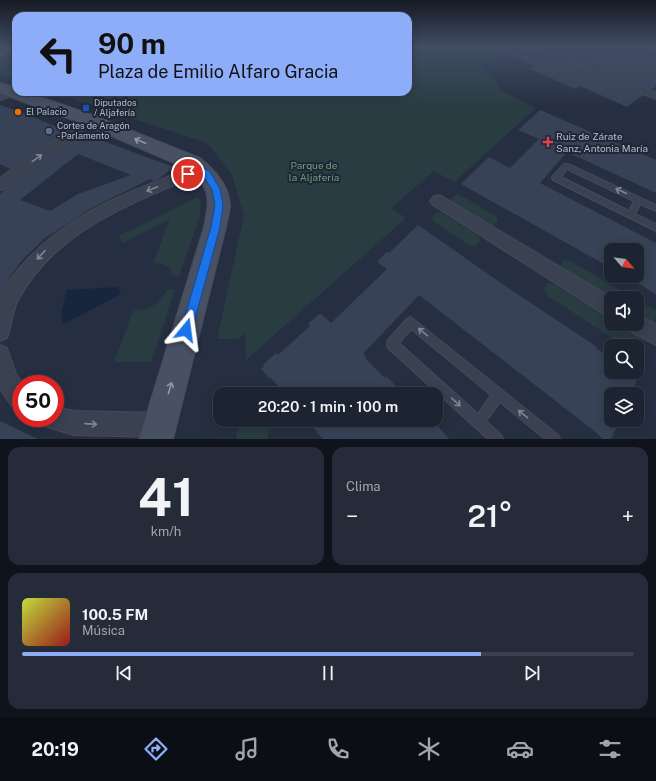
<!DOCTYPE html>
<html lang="es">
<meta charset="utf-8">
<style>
body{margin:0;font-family:"Public Sans",sans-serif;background:#252b39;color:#f1f3f6;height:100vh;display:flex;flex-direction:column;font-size:15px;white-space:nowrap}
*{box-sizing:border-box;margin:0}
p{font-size:13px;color:#a0a4ab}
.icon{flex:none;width:22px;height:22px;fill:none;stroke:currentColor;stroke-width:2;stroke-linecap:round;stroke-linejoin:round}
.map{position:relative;height:439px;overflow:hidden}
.drawer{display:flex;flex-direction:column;gap:8px;padding:8px;background:#0f131b;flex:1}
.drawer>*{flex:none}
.top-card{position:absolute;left:12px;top:12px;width:400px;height:84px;border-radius:12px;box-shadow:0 2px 10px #0003,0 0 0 1px #3a404d;background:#8eadf8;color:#111;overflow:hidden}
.needle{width:26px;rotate:118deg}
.controls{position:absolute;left:604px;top:243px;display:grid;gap:8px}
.controls a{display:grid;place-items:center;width:40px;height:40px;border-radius:8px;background:#1c2331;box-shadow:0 2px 10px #0003,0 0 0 1px #3a404d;font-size:20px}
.speed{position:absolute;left:12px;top:375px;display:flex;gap:8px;font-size:20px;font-weight:700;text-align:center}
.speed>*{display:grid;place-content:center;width:52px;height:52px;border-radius:50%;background:#1c2331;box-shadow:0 2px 10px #0003,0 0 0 1px #3a404d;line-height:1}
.speed .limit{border:6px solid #d22;background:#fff;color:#111}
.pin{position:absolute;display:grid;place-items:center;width:34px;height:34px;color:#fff;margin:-17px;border:2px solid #fff;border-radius:50%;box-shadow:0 1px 4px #0007}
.me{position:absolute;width:44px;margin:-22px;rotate:16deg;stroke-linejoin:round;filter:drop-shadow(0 0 3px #0008)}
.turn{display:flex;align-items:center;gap:14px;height:84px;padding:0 20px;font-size:18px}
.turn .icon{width:52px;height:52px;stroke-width:2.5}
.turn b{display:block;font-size:28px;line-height:34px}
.big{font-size:30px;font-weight:600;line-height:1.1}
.drawer .widget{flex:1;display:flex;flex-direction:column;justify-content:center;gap:6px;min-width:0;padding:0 14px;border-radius:12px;background:#252b39}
.drawer .dial{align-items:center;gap:0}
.dial b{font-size:52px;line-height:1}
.song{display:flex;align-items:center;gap:12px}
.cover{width:48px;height:48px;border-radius:6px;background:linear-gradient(135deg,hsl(70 70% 55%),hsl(0 70% 35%))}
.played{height:4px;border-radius:2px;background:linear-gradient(90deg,#8eadf8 75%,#3a404d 75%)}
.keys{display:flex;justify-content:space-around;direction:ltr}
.heat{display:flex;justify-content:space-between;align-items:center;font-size:22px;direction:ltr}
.drawer .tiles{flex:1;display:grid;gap:8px;grid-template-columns:1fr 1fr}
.widget:last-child{grid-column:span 2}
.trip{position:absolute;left:213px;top:387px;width:230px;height:40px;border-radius:12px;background:#1c2331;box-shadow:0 2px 10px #0003,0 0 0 1px #3a404d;font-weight:600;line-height:40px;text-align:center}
.tab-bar{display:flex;height:64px;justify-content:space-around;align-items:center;background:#0b0e14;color:#a0a4ab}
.tab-bar .icon{width:28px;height:28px}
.tab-bar .selected{color:#8eadf8}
.tab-bar b{font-size:18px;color:#f1f3f6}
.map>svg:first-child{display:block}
.green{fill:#283c42}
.water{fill:#18253f}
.building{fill:#384257;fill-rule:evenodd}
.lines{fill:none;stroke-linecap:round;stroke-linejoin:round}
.lane-casing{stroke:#444a5a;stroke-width:2}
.street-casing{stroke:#444a5a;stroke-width:2}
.secondary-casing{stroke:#444a5a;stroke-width:2}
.primary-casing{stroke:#444a5a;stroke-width:2}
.lane{fill:#3a4151;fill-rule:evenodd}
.street{fill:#3a4151;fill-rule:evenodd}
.secondary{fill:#485064;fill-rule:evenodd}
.primary{fill:#586070;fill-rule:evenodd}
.oneway{stroke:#9096a7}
.oneway2{stroke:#7f8594}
.route{fill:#1a73e8;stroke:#114b97}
.transit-dot{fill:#1a4fb4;stroke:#1f2636;stroke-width:1.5}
.food-dot{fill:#e8710a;stroke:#1f2636;stroke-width:1.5}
.service-dot{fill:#5c6f8a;stroke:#1f2636;stroke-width:1.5}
.health-dot{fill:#e0444e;stroke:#1f2636;stroke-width:1.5}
.labels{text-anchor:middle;stroke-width:4;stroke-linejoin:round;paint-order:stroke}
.far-poi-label{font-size:9px;fill:#b7bccb;stroke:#1f2636;text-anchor:start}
.poi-label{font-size:10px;fill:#b7bccb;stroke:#1f2636;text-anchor:start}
.park-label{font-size:10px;fill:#6e9c7d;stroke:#1f2636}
</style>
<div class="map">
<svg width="656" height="439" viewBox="0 0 656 439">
<rect width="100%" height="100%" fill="#262f41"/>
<!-- green -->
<g class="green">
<polygon points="408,46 524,46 530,52 520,54 508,52 479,66 494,78 500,90 536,108 454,182 434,171 391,208 406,218 246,360 245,333 238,339 217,339 244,215 232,175 207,143 52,92 408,92"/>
<polygon points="16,51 16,80 0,75 0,60"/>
<polygon points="455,195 460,195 497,217 498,221 494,225 489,225 452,203 451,199"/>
<polygon points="198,197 201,203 200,216 179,276 172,275 170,268 163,264 153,263 170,219 123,243 119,236"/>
<polygon points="436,212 442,213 479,236 480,241 475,246 470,246 433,221 432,217"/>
<polygon points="564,260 570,261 634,298 611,298 562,271 560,266"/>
<path d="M 548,283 L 554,284 L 611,319 L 611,324 C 623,324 639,334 645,345 L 641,353 L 637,352 L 637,346 L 625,346 L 546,295 L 544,289 Z"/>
<path d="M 167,290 L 175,290 L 151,362 L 114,362 L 133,311 C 151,309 157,305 167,290 Z"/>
<polygon points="637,300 655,310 656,312 655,323 649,323 637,316"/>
<polygon points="238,420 263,420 269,428 268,439 236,439"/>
</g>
<!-- water -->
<polygon class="water" points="118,287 121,291 118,296 63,324 61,313 67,290"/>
<!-- building -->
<g class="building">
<polygon points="549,46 611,46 614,49 656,64 656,86 652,89"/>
<polygon points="631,46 656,46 656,55"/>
<polygon points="512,53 553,58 643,95 627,107 580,86 575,89 529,68 534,66 512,56"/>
<polygon points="0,105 15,110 65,130 10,169 0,164"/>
<polygon points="540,110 656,160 656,193 567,152 540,183 656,243 656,294 637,283 637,250 611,250 611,268 461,184 489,157 510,168 539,139 518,130"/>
<path d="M 82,133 L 173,167 L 160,178 L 154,181 L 150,179 L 90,209 L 45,238 L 23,259 L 11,275 L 0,294 L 0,194 ZM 78,154 L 131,175 L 78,194 L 50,211 L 20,200 Z"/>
<polygon points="418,225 501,283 597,347 596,348 611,358 611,372 631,372 638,377 633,390 630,388 628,394 611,394 611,420 616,420 614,425 617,427 611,439 603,439 593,430 419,295 363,354 366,357 365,358 385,378 386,376 404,394 285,394 270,377 269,378 261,369 264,366 263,365 276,353 278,355 310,326 308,324 319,314 321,314 331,323 387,269 377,262 379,260 378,260 387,252 389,253"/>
<polygon points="307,420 432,420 449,439 323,439"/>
<polygon points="0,421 38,439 0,439"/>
</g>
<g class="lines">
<defs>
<g id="lane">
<path d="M 564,164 L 568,164 L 656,205 L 656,211 L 640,204 L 635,214 L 656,224 L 656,231 L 553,180 L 552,178 L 553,176 ZM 567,169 L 634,201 L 629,211 L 561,177 Z"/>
<path d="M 410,317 L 413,319 L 558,435 L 560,439 L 545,439 L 500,402 L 486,421 L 501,435 L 503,439 L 488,439 L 388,348 L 387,344 L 388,340 L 407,319 ZM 411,329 L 491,395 L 478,414 L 399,343 Z"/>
</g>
<g id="street">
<polygon points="531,46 545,46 656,92 656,99 533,48"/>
<polygon points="612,46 626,46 656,57 656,63 614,48"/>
<polygon points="12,89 16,90 16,92 18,92 16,94 0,100 0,93"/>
<polygon points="89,116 93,117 95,120 93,123 5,189 0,190 0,178 85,117"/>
<path d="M 201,164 L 206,166 L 208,169 L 206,172 C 136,201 56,229 18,300 C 12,312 12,326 7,338 L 0,341 C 0,330 0,308 0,298 C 3,288 12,277 18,270 C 54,226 103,202 155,182 C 170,176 185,169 201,164 Z"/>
<polygon points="438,195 443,197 612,298 611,317 604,314 433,205 430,201 433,197"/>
<polygon points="637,315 656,324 656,345 630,331 627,324 637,324"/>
<polygon points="0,345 7,348 16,374 23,384 21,384 21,411 13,408 0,389"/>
<polygon points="55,407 74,411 159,413 167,417 171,425 167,433 159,437 74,435 44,426 40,418 55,418"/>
</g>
<path id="secondary" d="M 0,83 L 16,88 L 16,92 L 26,92 L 95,116 L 200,158 C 215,170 229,185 230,205 C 230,212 227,220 226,227 L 173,439 L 139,439 L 204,227 C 210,197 211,188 186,168 L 83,124 L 0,93 Z"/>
<polygon id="primary" points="2,46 16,46 16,49 0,57 0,47"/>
</defs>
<!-- lane casing -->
<use href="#lane" class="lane-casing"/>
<!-- street casing -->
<use href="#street" class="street-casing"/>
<!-- secondary casing -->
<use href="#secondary" class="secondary-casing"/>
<!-- primary casing -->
<use href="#primary" class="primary-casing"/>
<!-- lane -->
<use href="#lane" class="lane"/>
<!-- street -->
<use href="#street" class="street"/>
<!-- secondary -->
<use href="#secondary" class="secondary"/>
<!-- primary -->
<use href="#primary" class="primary"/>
</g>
<!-- one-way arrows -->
<defs><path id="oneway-shaft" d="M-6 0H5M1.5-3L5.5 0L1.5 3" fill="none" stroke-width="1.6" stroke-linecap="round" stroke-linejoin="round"/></defs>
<g class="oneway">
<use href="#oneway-shaft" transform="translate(140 141) rotate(-158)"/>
<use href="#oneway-shaft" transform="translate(170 388) rotate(-74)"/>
</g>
<g class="oneway2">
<use href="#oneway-shaft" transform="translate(37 158) rotate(-36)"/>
<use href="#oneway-shaft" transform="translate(152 189) rotate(158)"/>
<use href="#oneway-shaft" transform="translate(621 191) rotate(-155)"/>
<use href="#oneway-shaft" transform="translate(41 255) rotate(133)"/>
<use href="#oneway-shaft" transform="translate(423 332) rotate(-141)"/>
<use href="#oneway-shaft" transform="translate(456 402) rotate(42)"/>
<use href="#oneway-shaft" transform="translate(523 414) rotate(-141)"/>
<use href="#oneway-shaft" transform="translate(91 424) rotate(4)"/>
</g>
<!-- sky -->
<linearGradient id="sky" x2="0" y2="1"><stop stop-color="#151a24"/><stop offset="0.43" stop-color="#414d65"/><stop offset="1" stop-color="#414d65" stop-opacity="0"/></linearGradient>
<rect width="656" height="108" fill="url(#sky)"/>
<!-- route -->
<polygon class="route" points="201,166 210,172 220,189 223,205 220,227 192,330 190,334 186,336 182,334 181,330 211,227 215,205 212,189 200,172 188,177 183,174 185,172"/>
<!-- markers -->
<rect class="transit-dot" x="82" y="104" width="8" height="8" rx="2"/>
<circle class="food-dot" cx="18" cy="112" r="4"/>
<circle class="service-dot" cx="49" cy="131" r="4"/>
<path class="health-dot" d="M546 136h4v4h4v4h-4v4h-4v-4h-4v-4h4z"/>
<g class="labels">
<!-- far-poi labels -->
<g class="far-poi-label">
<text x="94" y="106">Diputados<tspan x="94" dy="10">/ Aljafería</tspan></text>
<text x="26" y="115">El Palacio</text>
<text x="57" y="129">Cortes de Aragón<tspan x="57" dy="10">- Parlamento</tspan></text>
</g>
<!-- poi labels -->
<g class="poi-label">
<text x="556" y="140">Ruiz de Zárate<tspan x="556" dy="12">Sanz, Antonia María</tspan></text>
</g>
<!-- park labels -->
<g class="park-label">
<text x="314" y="169">Parque de<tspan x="314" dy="12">la Aljafería</tspan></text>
</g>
</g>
</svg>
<div class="controls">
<a><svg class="needle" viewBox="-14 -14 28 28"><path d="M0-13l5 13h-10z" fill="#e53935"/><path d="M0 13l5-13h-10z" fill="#a0a4ab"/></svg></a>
<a><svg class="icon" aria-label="sound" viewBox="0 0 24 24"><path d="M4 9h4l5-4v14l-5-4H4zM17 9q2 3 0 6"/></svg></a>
<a><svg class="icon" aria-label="search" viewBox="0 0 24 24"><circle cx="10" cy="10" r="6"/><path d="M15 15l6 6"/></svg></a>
<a><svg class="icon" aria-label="layers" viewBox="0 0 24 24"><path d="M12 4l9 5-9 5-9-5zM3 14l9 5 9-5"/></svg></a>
</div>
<div class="speed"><div class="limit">50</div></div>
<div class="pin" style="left:188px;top:174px;background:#d93025"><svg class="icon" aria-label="arrive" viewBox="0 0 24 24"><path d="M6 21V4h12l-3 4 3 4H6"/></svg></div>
<svg class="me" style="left:186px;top:330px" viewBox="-20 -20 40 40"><path d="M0-17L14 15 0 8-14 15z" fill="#1a73e8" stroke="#fff" stroke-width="4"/></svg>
<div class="trip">20:20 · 1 min · 100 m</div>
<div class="top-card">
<div class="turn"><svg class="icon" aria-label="left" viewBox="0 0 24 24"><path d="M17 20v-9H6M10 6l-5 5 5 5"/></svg><div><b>90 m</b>Plaza de Emilio Alfaro Gracia</div></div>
</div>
</div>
<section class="drawer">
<div class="tiles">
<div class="widget dial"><b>41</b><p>km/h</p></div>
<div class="widget"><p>Clima</p>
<div class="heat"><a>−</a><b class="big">21°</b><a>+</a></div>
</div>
<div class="widget">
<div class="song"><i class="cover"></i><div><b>100.5 FM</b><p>Música</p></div></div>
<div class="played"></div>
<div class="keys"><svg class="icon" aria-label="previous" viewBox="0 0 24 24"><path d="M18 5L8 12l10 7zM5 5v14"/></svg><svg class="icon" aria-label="pause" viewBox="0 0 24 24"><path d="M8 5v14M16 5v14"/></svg><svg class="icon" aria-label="next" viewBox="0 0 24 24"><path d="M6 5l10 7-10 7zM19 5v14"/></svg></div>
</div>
</div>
</section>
<nav class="tab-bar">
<b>20:19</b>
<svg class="icon selected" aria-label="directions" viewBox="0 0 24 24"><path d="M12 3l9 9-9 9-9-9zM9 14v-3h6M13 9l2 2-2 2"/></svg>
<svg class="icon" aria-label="music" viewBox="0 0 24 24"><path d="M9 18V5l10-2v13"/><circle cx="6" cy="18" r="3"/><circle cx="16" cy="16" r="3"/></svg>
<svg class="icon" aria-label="phone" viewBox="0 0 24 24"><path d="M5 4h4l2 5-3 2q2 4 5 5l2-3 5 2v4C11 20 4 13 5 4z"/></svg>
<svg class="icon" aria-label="climate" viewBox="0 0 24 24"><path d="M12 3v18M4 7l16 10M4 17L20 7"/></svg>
<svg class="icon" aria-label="car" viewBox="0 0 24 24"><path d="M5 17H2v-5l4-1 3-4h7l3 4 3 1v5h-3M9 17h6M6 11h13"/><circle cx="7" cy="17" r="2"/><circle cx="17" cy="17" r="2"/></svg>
<svg class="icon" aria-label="filters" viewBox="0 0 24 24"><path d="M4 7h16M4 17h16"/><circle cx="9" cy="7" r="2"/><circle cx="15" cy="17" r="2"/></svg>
</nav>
